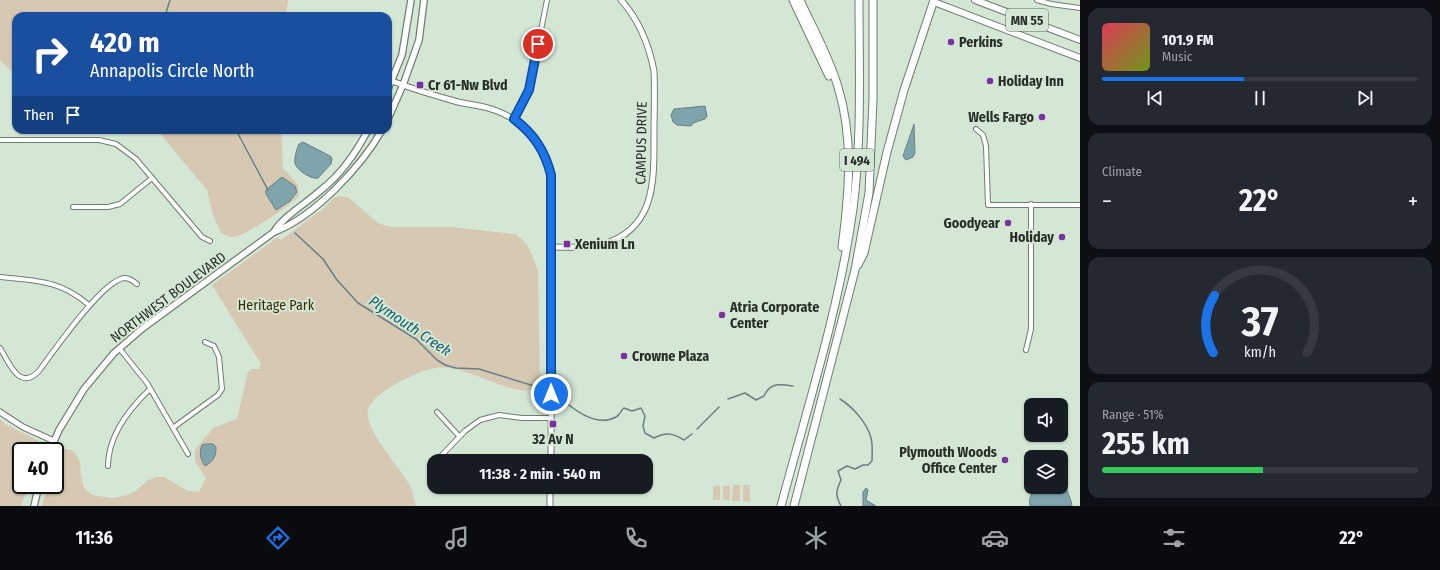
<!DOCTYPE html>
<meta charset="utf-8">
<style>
body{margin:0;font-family:"Fira Sans Condensed",sans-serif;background:#242831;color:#f1f3f6;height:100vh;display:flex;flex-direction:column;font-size:15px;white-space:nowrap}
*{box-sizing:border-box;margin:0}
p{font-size:13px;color:#9ea1a6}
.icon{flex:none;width:22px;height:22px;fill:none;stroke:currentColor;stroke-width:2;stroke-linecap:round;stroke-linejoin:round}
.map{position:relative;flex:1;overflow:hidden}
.sheet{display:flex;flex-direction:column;gap:8px;padding:8px;background:#0d0f14;width:360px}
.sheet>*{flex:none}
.top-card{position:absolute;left:12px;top:12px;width:380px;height:122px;border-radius:12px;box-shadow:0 1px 3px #0004;background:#1a4fa0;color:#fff;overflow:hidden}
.buttons{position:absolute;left:1024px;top:398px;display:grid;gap:8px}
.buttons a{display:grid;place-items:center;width:44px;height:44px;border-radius:8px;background:#171b24;box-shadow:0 1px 3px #0004;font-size:20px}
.speed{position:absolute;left:12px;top:442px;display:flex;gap:8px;font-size:20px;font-weight:700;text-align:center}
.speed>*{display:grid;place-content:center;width:52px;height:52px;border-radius:50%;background:#171b24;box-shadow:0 1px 3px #0004;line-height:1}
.speed .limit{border:2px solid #111;border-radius:6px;background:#fff;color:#111}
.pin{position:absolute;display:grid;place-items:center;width:34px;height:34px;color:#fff;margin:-17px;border:2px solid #fff;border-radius:50%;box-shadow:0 1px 4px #0007}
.me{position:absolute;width:44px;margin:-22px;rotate:0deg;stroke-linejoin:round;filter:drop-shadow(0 0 3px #0008)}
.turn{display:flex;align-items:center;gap:14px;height:84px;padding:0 12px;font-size:18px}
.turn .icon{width:52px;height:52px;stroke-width:2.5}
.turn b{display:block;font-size:28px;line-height:34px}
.then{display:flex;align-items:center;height:38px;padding:0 12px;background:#0003;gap:8px;font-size:15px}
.big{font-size:30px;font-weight:700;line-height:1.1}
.sheet .widget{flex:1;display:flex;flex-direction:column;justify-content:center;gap:6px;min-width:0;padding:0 14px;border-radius:12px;background:#242831}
.sheet .dial{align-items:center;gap:0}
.dial svg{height:104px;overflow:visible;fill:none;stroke:#363941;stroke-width:7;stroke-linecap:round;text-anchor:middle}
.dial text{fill:#f1f3f6;stroke:none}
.song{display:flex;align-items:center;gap:12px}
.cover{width:48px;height:48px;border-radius:6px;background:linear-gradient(135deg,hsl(350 70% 55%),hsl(80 70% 35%))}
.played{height:4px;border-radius:2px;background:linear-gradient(90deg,#1a73e8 45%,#363941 45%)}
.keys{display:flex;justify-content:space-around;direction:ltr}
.heat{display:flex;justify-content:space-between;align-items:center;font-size:22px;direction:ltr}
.charge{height:6px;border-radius:3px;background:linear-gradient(90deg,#34c759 51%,#363941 0)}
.trip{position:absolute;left:427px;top:454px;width:226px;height:40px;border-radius:12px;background:#171b24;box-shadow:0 1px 3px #0004;font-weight:700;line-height:40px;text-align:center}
.dock{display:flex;height:64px;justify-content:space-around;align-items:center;background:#090b0e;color:#9ea1a6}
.dock .icon{width:28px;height:28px}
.dock .on{color:#1a73e8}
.dock b{font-size:18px;color:#f1f3f6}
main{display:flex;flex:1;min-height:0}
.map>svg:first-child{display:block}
.green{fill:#d6c8b2}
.water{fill:#7fa4ac;stroke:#658184}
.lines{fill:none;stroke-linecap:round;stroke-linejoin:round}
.stream{stroke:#658184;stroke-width:1.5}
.minor-casing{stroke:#6d7f6e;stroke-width:6}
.tertiary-casing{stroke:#6d7f6e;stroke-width:7}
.secondary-casing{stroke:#6d7f6e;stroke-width:8}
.primary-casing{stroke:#6d7f6e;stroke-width:8}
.motorway-casing{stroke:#6d7f6e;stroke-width:9}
.minor{stroke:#fff;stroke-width:4}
.tertiary{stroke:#fff;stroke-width:5}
.secondary{stroke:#fff;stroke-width:5.5}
.primary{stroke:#fff;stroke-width:6}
.motorway{stroke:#fff;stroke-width:7}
.route-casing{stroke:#114b97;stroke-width:10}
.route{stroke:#1a73e8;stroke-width:7}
.poi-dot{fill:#7b2fa1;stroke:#d4e7d5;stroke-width:1.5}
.labels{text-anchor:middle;stroke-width:4;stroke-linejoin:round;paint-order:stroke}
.shield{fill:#d4e7d5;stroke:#5c665c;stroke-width:1}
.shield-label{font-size:13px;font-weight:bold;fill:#282f28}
.poi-label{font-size:14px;font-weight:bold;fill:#282f28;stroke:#d4e7d5;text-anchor:start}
.street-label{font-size:14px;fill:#282f28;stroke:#d4e7d5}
.park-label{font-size:14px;fill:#3d2b05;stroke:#d4e7d5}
.water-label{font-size:15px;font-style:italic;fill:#16616e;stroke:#d4e7d5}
</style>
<main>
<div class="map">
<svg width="1080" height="506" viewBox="0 0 1080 506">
<rect width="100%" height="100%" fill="#d4e7d5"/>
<!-- green -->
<g class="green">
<polygon points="0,0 288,0 286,16 16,16 16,72 10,70 0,60"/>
<path d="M 157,130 L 281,130 L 283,168 L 298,185 L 299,196 C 290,206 245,236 233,237 C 229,237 224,234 221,233 L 213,215 L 207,190 Z"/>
<path d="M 341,196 L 349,198 L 378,223 L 390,227 L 452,227 L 515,234 C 529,242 533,257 538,271 L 540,381 C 537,385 534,388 529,390 C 513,394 470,370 450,368 C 432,365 415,374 399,382 C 389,388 377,395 370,405 C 357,425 403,469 411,488 C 414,494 414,500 416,506 L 42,506 C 44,495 48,486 60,485 L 59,459 L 63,449 L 72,450 L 77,455 L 80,463 L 81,475 L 84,488 L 92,495 L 112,498 L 124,496 L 136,491 L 147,481 L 156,477 L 164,477 L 188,491 L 199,492 L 206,478 L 195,461 L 195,450 L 213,428 L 237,419 L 248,372 L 251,369 L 259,369 L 261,364 L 212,285 L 278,237 L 281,240 L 324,208 L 335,197 Z"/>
<polygon points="0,419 5,424 39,441 42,449 42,451 21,451 21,485 29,485 21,506 0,506"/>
<polygon points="733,485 740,485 740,501 732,501"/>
<polygon points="743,485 750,485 750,502 743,501"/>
<rect x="713" y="486" width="7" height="14"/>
<rect x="723" y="486" width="7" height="14"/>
</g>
<!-- water -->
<g class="water">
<polygon points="705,106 707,116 705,119 693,123 691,126 677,125 673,122 671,115 674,109"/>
<polygon points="914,124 915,153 913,157 906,160 903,156"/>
<path d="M 303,142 L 330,156 L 332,158 L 331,164 L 318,178 C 312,180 296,170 295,163 C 294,157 297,149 299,144 Z"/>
<polygon points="282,177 295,186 297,192 290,201 276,210 266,194 266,190"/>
<path d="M 206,444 L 213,444 L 216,447 C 216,456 214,461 205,466 C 200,459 199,453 202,445 Z"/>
<path d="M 1061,482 L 1066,483 C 1066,492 1071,497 1072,506 L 1030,506 C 1026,486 1048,487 1061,487 Z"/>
<polygon points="866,488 868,490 866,500 876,506 863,506 863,492"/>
</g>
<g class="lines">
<!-- stream -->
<g class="stream">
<polyline points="165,16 170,0"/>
<polyline points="236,130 268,190"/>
<polyline points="295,233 323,259 337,280 358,303 416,339 437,360 445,365 456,368 479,369 544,389"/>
<path d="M 559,397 C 573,409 596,428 616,417 C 621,414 620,411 624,408 L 632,411 L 641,408 L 645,416 L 643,426 L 645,433 L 654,438 C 666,432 673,433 684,440 L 692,434"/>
<path d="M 728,399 L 745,393 L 756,400 L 764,396 C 770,382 781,384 793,386"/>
<path d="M 840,399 C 853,407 867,423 871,438 C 873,445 872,454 872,461 L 868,465 L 863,465 L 855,469 L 847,466 L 838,471 L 841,480 C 836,491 835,495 841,506"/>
<polyline points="697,429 719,407"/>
</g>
<defs>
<g id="minor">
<polyline points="1037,0 1051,4 1080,8"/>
<polyline points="514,119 529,90 547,0"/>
<polyline points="976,129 983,135 986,146 988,205 1080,205"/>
<polyline points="0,140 99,140 116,144 136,159 202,237 210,241"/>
<polyline points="73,207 108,207 120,204 152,178"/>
<path d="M 0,277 C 38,281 59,280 89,305"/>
<path d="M 0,348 C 9,362 19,392 39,371 C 53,352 102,281 124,278 C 130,278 133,281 137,284"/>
<polyline points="119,348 147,383 188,454"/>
<polyline points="1026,350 1031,329 1031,204"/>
<polyline points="437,412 459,436"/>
<polyline points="174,427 218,395 222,389 219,357 214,346 205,342"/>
<polyline points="442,455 465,431 480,420 499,415 522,418 551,418"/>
<path d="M 108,466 C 108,436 129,409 150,389"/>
</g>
<g id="tertiary">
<path d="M 392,81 C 413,89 436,96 458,102 C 471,105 485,106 497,111 C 531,124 549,153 552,188 L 551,461"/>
<path d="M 552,247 C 569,247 587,249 603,244 C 656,229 654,180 654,135 C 654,114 655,93 654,71 C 649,45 639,20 621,0"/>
<polyline points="0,412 23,427 54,441"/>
<polyline points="550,506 550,487"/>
</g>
<g id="secondary">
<polyline points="388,89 402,55 411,0"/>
<polyline points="388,119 403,85 419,40 424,0"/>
<path d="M 274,232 C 281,218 308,202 321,190 C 340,175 357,151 368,130"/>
<path d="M 50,451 L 59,430 L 84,389 L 114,353 L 143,328 L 274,232 C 314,217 361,167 382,130"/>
<polyline points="34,506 39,485"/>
</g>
<g id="primary">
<polyline points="975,0 1080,40"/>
<polyline points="934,2 1080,58"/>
</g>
<g id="motorway">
<polyline points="793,0 829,76"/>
<path d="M 800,0 C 813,29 829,56 838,87 C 854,139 849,193 842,247"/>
<polyline points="858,265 864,253 887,152 904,90 934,0"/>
<path d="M 781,506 C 807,408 839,310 853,209 C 862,140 859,69 859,0"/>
<polyline points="794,506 855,270 869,193 873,99 873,0"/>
</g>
</defs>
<!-- minor casing -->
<use href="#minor" class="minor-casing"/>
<!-- tertiary casing -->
<use href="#tertiary" class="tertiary-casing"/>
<!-- secondary casing -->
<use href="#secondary" class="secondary-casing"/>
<!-- primary casing -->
<use href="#primary" class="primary-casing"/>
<!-- motorway casing -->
<use href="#motorway" class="motorway-casing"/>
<!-- minor -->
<use href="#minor" class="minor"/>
<!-- tertiary -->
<use href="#tertiary" class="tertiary"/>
<!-- secondary -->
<use href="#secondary" class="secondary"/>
<!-- primary -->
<use href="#primary" class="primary"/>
<!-- motorway -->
<use href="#motorway" class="motorway"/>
</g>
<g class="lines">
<defs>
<path id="route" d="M 538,44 L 529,90 L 514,119 C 534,134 545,151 551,175 L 551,394"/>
</defs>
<!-- route casing -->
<use href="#route" class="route-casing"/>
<!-- route -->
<use href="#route" class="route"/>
</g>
<!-- markers -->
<g class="poi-dot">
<circle cx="951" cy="42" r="4"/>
<circle cx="990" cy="81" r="4"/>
<rect x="416" y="81" width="8" height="8" rx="2"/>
<circle cx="1042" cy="117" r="4"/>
<circle cx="1008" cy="223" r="4"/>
<circle cx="1062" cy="237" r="4"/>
<rect x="563" y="240" width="8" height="8" rx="2"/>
<circle cx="722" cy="315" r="4"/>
<circle cx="624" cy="356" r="4"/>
<rect x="549" y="420" width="8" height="8" rx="2"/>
<circle cx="1005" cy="460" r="4"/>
</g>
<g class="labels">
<!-- shield labels -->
<g class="shield">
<rect x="1006" y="9" width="42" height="22" rx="3"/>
<rect x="840" y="149" width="34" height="22" rx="3"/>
</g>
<g class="shield-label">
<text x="1027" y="25">MN 55</text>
<text x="857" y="165">I 494</text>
</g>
<!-- poi labels -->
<g class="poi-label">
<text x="959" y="47">Perkins</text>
<text x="998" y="86">Holiday Inn</text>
<text x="428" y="90">Cr 61-Nw Blvd</text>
<text x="1034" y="122" text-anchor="end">Wells Fargo</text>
<text x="1000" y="228" text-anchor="end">Goodyear</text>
<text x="1054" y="242" text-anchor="end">Holiday</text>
<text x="575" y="249">Xenium Ln</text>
<text x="730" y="312">Atria Corporate<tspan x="730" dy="16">Center</tspan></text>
<text x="632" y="361">Crowne Plaza</text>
<text x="553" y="444" text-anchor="middle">32 Av N</text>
<text x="997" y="457" text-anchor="end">Plymouth Woods<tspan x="997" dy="16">Office Center</tspan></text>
</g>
<!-- street labels -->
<g class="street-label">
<text transform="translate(641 143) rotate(-89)" y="5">CAMPUS DRIVE</text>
<text transform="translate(168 297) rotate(-37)" y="5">NORTHWEST BOULEVARD</text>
</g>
<!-- park labels -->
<g class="park-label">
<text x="276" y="310">Heritage Park</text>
</g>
<!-- water labels -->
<g class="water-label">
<text transform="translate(410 326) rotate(34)" y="5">Plymouth Creek</text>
</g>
</g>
</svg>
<div class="buttons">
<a><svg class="icon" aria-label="sound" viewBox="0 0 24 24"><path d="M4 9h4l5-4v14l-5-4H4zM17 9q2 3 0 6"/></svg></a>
<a><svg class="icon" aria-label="layers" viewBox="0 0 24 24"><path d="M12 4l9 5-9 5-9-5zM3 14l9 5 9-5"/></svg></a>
</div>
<div class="speed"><div class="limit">40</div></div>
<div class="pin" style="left:538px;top:44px;background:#d93025"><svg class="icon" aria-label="arrive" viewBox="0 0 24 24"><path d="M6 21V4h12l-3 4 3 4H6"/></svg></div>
<svg class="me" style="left:551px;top:394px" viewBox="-20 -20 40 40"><circle r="17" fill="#1a73e8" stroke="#fff" stroke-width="3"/><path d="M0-11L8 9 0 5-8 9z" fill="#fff"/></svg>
<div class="trip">11:38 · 2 min · 540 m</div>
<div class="top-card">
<div class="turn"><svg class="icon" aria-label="right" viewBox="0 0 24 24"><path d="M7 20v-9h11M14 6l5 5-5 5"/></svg><div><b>420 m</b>Annapolis Circle North</div></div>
<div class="then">Then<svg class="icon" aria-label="arrive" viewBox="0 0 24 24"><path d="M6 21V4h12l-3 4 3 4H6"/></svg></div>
</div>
</div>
<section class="sheet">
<div class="widget">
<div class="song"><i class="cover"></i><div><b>101.9 FM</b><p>Music</p></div></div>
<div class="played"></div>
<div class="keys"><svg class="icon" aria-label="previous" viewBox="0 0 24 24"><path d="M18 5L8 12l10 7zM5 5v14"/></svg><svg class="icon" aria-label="pause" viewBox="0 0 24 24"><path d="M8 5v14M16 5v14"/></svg><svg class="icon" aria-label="next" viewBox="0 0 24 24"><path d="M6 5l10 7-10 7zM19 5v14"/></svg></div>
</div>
<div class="widget"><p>Climate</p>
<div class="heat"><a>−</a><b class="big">22°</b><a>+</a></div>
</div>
<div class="widget dial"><svg viewBox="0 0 100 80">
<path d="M14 69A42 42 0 1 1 86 69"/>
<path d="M14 69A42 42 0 0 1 15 25" stroke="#1a73e8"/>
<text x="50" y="56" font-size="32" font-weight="700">37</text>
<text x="50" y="72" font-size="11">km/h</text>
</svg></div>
<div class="widget"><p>Range · 51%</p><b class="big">255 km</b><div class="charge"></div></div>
</section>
</main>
<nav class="dock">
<b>11:36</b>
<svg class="icon on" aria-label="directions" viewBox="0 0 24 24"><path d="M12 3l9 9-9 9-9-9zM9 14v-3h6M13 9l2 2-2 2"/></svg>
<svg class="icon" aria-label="music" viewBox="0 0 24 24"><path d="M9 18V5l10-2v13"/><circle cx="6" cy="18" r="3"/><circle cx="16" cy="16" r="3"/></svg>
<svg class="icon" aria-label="phone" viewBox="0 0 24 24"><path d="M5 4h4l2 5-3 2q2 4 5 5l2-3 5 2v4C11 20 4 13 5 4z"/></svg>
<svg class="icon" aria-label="climate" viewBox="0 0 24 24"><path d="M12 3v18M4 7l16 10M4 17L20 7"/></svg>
<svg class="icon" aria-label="car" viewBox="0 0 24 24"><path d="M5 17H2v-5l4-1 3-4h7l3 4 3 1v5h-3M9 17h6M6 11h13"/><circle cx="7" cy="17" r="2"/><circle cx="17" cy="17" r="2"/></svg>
<svg class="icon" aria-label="filters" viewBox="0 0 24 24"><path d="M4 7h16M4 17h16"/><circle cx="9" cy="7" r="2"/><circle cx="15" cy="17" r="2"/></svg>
<b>22°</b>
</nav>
